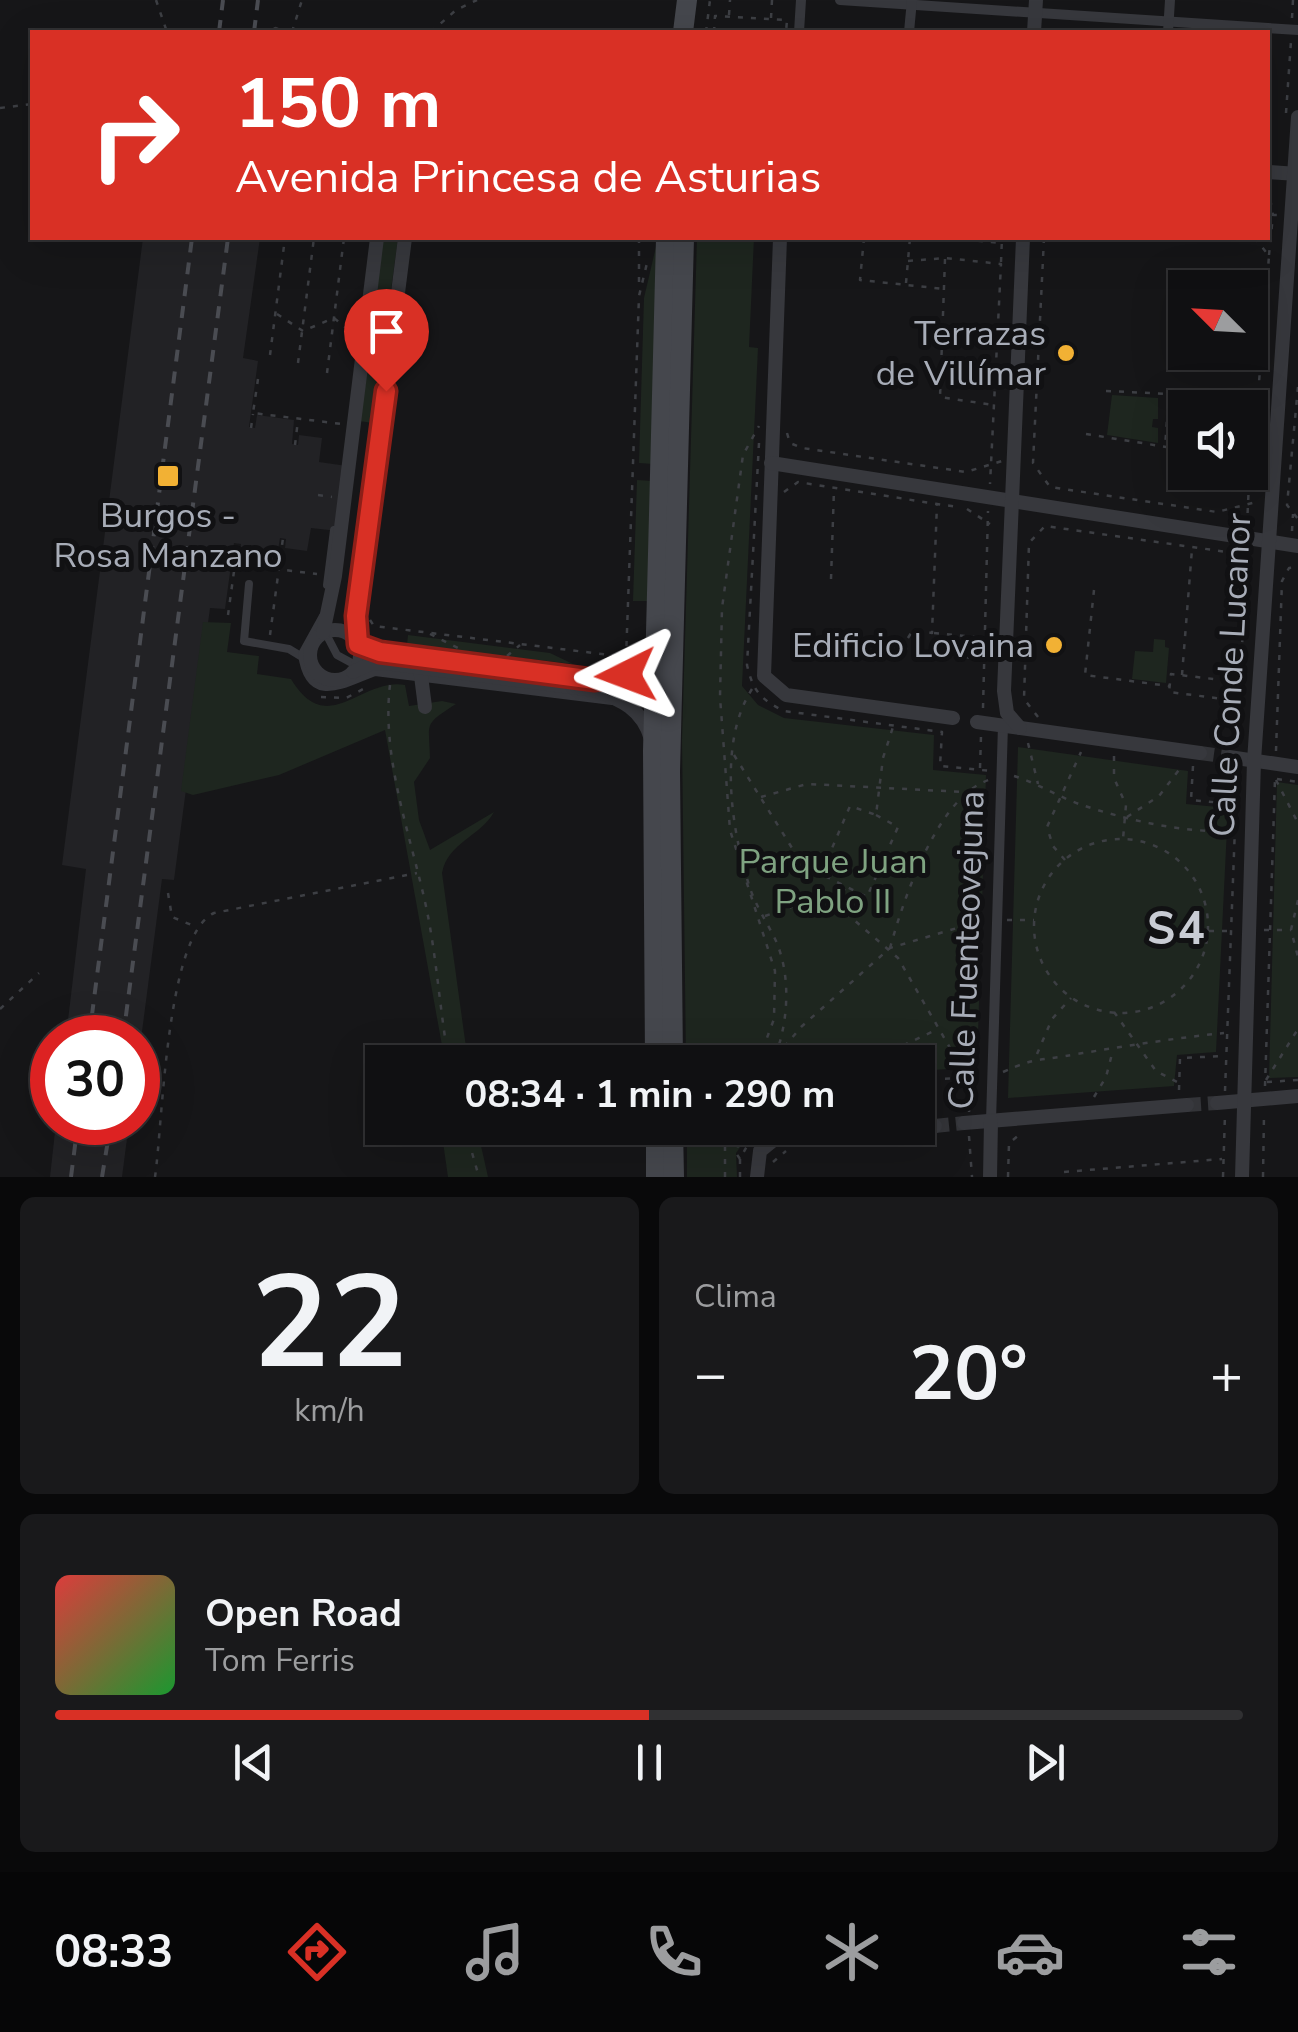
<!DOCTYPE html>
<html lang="es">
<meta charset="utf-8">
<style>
body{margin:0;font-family:"Nunito Sans",sans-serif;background:#19191b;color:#f1f3f6;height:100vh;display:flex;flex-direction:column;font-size:38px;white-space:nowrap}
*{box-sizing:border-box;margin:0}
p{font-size:32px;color:#9c9d9f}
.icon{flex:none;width:55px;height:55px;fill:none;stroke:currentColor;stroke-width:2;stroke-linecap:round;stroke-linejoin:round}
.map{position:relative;height:1177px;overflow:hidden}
.drawer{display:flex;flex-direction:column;gap:20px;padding:20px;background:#09090a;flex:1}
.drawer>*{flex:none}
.guide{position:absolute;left:30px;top:30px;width:1240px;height:210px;border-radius:0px;box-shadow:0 10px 40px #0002,0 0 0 2px #303032;background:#d93025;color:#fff;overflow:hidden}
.needle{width:65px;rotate:294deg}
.tools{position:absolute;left:1168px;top:270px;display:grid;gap:20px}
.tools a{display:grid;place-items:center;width:100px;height:100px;border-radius:0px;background:#101012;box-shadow:0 10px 40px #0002,0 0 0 2px #303032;font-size:50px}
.speed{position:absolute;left:30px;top:1015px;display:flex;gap:20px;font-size:50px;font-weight:700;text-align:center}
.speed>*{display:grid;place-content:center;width:130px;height:130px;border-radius:50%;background:#101012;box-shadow:0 10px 40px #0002,0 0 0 2px #303032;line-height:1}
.speed .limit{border:15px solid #d22;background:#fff;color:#111}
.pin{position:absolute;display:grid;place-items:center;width:85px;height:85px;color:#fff;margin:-102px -42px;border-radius:50% 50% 50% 0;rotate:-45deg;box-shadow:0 0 10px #0007}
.pin .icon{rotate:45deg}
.me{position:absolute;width:110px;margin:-55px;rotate:267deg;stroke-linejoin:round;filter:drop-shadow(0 0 8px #0008)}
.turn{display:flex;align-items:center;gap:35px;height:210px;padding:0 40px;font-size:45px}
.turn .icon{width:130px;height:130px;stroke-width:2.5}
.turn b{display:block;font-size:70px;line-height:85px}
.big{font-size:75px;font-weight:700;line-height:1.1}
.drawer .card{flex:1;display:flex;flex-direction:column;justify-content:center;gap:15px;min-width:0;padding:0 35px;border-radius:15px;background:#19191b}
.drawer .dial{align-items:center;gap:0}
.dial b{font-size:130px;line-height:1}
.song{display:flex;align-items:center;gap:30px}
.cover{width:120px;height:120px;border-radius:15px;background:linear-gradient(135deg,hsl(0 70% 55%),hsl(130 70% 35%))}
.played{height:10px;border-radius:5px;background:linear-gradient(90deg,#d93025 50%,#303032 50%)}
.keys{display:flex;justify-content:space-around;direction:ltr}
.heat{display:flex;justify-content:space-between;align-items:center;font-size:55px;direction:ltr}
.drawer .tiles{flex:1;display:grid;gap:20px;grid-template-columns:1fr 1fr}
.card:last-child{grid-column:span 2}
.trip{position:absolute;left:365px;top:1045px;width:570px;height:100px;border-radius:0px;background:#101012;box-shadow:0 10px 40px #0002,0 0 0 2px #303032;font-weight:700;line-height:100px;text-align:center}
.tab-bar{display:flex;height:160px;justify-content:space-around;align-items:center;background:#060607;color:#9c9d9f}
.tab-bar .icon{width:70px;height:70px}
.tab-bar .on{color:#d93025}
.tab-bar b{font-size:45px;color:#f1f3f6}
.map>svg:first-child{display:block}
.built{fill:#222225}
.green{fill:#1e261f}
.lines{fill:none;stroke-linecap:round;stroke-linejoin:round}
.minor-tunnel{stroke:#333438;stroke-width:14;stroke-dasharray:14 7;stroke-linecap:butt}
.path{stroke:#3d3f44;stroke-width:2.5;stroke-dasharray:5 8;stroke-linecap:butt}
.service{stroke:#37383d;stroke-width:8}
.pedestrian{stroke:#37383d;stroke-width:10}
.minor{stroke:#37383d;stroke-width:14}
.secondary{stroke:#45474d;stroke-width:20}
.rail{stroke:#4a4c52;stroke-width:4;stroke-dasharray:12 10;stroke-linecap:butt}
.route-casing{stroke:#8d1f18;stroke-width:25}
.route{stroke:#d93025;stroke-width:18}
.poi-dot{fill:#f2b134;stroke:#111113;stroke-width:4}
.labels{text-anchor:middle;stroke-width:10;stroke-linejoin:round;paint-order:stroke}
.poi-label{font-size:35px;fill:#a8adb8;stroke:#111113;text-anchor:end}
.street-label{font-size:35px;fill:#a8adb8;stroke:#111113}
.park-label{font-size:35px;fill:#7fa381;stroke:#111113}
.district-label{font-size:45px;font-weight:bold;letter-spacing:2.5px;fill:#c9ccd4;stroke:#111113}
</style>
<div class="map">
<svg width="1298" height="1177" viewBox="0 0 1298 1177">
<rect width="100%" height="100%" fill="#161618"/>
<!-- built -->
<g class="built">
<polygon points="143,238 260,238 243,358 258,361 249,427 255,428 257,415 294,420 292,444 298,445 299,435 322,438 319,462 347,466 338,531 311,528 307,551 285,548 286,539 280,538 276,562 239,557 241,544 234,543 225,609 210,608 174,880 162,879 138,1062 138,1038 66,1037 86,869 62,865"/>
<polygon points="56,1123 129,1123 122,1177 50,1177"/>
</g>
<!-- green -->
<g class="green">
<polygon points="383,238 398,238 373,423 359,421"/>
<polygon points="658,238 653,464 639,463 644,298"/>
<polygon points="697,238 754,238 749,347 758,348 742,686 758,705 784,718 934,735 933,770 986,775 977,1067 918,1071 918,1062 686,1062 682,740"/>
<polygon points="1112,395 1158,398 1158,419 1153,419 1152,427 1158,428 1158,443 1107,435"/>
<polygon points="637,480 652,481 649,601 633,601"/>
<path d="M 203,622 L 231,623 L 227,652 L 259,656 L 257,674 L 291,679 C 328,740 361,677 405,685 L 409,706 L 442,701 L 456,704 C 423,725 429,722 430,758 L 414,782 L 419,820 L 430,850 L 494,812 C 480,837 448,842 442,873 L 468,1062 L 445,1062 L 385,730 L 279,775 L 193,795 L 181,791 Z"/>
<polygon points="408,635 550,653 573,664 407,645"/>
<polygon points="1154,639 1165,640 1165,647 1169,648 1166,683 1132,679 1135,651 1153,652"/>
<polygon points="1018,747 1188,771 1186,804 1228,808 1216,1052 1177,1055 1174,1086 1008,1098"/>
<polygon points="1277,782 1298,785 1298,1077 1269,1078"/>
<polygon points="441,1128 477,1128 488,1177 448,1177"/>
<polygon points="687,1128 754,1128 736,1153 737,1177 687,1177"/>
</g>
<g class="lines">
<!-- minor-tunnel -->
<g class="minor-tunnel">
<polyline points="1200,753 1229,757"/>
<polyline points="1187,1105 1217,1103"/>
<polyline points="935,1126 964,1123"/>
</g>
<!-- path -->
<g class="path">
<polyline points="156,0 167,32"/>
<polyline points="729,15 730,0"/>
<polyline points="771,18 772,0"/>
<polyline points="1292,18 1293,0"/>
<polyline points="292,32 302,0"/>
<polyline points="431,32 456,10 477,0"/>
<polyline points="706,32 710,0"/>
<polyline points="714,32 715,16 787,20 786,32"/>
<polyline points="0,108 32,104"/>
<polyline points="1286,113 1291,41"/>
<polyline points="1268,187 1273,215"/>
<polyline points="639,238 639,290"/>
<polyline points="864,238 860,280 944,289"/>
<polyline points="952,238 1001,243"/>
<polyline points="1044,238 1033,463 1050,487 1217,512 1256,502"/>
<polyline points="1269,255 1273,215 1280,215"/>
<polyline points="945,259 940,397 993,405"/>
<polyline points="908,261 945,258 1001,264 990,484"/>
<polyline points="1001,262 1002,238"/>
<polyline points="906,283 910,238"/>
<polyline points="277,314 303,331 334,318 351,332"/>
<polyline points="270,355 285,238"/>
<polyline points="298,363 314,238"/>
<polyline points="327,373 344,238"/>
<polyline points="258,379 253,413 342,424"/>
<polyline points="1298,387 1287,505 1298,519"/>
<polyline points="1106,391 1169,394 1165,447"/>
<polyline points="251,428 253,414"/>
<polyline points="787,433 790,443 802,448 966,472 1002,461"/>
<polyline points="1086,434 1185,450"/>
<path d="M 759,443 L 747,665 C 753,691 760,699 784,711 L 942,732 L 940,766 L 991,771"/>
<polyline points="295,445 298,420"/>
<polyline points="1253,458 1269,256 1255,238"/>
<polyline points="784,492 798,482 937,504"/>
<polyline points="318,495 332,497"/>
<polyline points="967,509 990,524"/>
<polyline points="1247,526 1250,460"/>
<polyline points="1292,531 1293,514"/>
<polyline points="831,579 834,489"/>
<polyline points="1094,590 1085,675 1169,686"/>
<polyline points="228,615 235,564 317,574"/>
<polyline points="370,620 374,626 626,657"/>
<polyline points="934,633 986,638"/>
<polyline points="430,634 458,648"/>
<polyline points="270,635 283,538"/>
<polyline points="838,639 985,660"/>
<polyline points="901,649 913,630 932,633 937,504 959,507"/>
<polyline points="507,656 520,645"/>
<polyline points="626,659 639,296 648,259"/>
<polyline points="1182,675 1192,549"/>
<polyline points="1239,682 1171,674 1169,692 1239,701"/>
<path d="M 390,685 C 381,759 412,839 427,911 C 437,961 440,1012 449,1062"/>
<path d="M 752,689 C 718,742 731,828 749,885 C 755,905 767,922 776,941 C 792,978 788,1026 773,1062"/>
<polyline points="321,697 346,698 369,686"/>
<polyline points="983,708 988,511"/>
<polyline points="1038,717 1024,699 1029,543 1045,526 1227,552 1244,572"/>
<polyline points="1028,743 1038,784"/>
<polyline points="1238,746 1246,549"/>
<polyline points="1276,751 1282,581 1289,568 1298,567"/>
<polyline points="734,755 817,888 898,958 950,1048 960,1078"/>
<polyline points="1114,756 1114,778 1126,805 1123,839"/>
<polyline points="1193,766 1191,800 1234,804"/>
<polyline points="980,768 981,736"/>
<path d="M 1014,776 C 1037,783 1057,796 1079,804 C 1126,820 1183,833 1232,831"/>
<polyline points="1277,779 1298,782"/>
<polyline points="1276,780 1298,823"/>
<polyline points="761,797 807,784 965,792"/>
<polyline points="876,815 898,827 867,897 821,874 850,806 876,815 883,758 893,727"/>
<polyline points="1127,817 1159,796 1182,766"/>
<circle cx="1121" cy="926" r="87"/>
<polyline points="1065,860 1053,846 1047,827 1081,752"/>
<polyline points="168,893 172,917 194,926"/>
<polyline points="1298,900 1291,930 1298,957"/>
<polyline points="765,916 806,902 834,906 845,889"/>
<polyline points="1007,920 1034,920"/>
<polyline points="1264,930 1291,930"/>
<polyline points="1209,931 1231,931"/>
<path d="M 890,948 C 903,901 938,793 992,779"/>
<polyline points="0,1009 39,973"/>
<polyline points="1114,1012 1156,1071 1179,1083"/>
<polyline points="1037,1054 1052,1019 1071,998"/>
<polyline points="776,1057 801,1027 890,948 984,920"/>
<polyline points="758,1062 774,1019 775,971 730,830 720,697 722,608 743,455 759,426"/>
<polyline points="868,1062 938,1029"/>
<path d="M 1003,1072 C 1038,1056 1042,1061 1077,1054 C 1126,1046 1175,1038 1224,1033"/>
<polyline points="1266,1080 1298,1029"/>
<polyline points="1267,1082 1298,1080"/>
<polyline points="1265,1086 1275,779"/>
<polyline points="1179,1090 1180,1058 1225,1056"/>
<polyline points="1225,1091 1237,774"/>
<polyline points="1094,1097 1106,1077 1113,1050"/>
<polyline points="925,1112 926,1079 981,1078"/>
<polyline points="969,1112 971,1080"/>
<polyline points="465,1128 479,1177"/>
<polyline points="969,1136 972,1177"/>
<polyline points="740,1159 736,1153 742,1128"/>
<polyline points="773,1162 786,1151"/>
<polyline points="1064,1172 1222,1159"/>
<path d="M 155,1177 C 163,1122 166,935 214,913 L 417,873"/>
<polyline points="725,1177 725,1142 731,1128"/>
<polyline points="740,1177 740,1159 747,1146"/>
<polyline points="1008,1177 1009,1143 1023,1132"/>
<polyline points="1223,1177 1225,1114"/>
<polyline points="1263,1177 1264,1114"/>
</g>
<!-- service -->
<g class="service">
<polyline points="276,31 278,32"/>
<polyline points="249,584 244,641 289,649 312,663"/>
<polyline points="327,585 334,530"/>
<path d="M 323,616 L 302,654 C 309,708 346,682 375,672 L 612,701"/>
<polyline points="324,630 337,655 361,668"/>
</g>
<!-- pedestrian -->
<g class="pedestrian">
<polyline points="840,0 1298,30"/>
<polyline points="799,32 801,0"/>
<polyline points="909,32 912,0"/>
<polyline points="1168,32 1170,0"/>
<polyline points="991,1121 1003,725"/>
</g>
<!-- minor -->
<g class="minor">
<polyline points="1034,32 1036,0"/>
<polyline points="1268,172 1298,174"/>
<polyline points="780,238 764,676 786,695 953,718"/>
<polyline points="771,463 1298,546"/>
<circle cx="335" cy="655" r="25"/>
<polyline points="323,633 335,576 377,238"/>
<polyline points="354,637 405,238"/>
<path d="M 358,644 L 381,652 L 595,680 C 624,679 642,670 652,642"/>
<polyline points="420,668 425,707"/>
<path d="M 353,672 L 370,664 L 385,663 L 594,690 C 621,699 643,710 651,739"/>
<polyline points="977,722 1200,753"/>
<polyline points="1020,728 1007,713 1004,691 1023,238"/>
<polyline points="1229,757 1298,767"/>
<polyline points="1217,1103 1298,1096"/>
<polyline points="964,1123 1187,1105"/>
<polyline points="918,1127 935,1126"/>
<polyline points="757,1177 760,1151 776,1138 912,1128"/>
<polyline points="990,1177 991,1121"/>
<polyline points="1242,1177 1254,761 1298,117"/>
</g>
<!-- secondary -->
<g class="secondary">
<polyline points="683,32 687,0"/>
<polyline points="655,1062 653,751 666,238"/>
<polyline points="673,1062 670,771 684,238"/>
<polyline points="656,1128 656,1177"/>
<polyline points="673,1128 674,1177"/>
</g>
<!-- rail -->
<g class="rail">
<polyline points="219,32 223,0"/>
<polyline points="254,32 258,0"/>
<polyline points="89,1038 192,238"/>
<polyline points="123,1038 228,238"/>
<polyline points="71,1177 78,1122"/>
<polyline points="102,1177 111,1122"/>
</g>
</g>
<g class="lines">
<defs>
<polyline id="route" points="386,391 356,616 358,644 380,652 595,680 626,675"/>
</defs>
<!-- route casing -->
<use href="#route" class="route-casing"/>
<!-- route -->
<use href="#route" class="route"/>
</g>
<!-- markers -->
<g class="poi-dot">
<circle cx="1066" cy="353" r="10"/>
<rect x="156" y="464" width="24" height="24" rx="5"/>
<circle cx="1054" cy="645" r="10"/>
</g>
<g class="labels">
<!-- poi labels -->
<g class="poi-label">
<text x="1046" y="345">Terrazas<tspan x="1046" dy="40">de Villímar</tspan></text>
<text x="168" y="527" text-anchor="middle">Burgos -<tspan x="168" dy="40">Rosa Manzano</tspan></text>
<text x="1034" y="657">Edificio Lovaina</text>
</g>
<!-- street labels -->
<g class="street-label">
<text transform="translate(1230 675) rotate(-87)" y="12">Calle Conde Lucanor</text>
<text transform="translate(966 950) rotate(-88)" y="12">Calle Fuenteovejuna</text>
</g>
<!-- park labels -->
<g class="park-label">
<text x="833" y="873">Parque Juan<tspan x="833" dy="40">Pablo II</tspan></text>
</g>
<!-- district labels -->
<g class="district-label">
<text x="1177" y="944">S4</text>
</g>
</g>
</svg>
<div class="tools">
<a><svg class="needle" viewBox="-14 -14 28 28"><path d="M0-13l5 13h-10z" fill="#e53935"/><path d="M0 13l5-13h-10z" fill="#9c9d9f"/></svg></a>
<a><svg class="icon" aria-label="sound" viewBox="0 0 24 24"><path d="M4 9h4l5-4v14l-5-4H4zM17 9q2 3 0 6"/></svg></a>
</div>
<div class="speed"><div class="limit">30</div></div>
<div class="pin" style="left:386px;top:391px;background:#d93025"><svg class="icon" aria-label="arrive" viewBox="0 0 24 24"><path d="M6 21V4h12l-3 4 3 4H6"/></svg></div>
<svg class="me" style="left:626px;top:675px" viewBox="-20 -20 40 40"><path d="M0-17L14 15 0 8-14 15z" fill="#d93025" stroke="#fff" stroke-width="4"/></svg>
<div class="trip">08:34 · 1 min · 290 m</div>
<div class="guide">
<div class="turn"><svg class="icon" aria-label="right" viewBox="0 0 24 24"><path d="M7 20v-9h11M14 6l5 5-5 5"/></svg><div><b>150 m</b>Avenida Princesa de Asturias</div></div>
</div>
</div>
<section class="drawer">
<div class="tiles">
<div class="card dial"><b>22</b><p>km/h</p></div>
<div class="card"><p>Clima</p>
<div class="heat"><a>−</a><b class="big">20°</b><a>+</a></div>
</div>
<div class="card">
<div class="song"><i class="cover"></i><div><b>Open Road</b><p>Tom Ferris</p></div></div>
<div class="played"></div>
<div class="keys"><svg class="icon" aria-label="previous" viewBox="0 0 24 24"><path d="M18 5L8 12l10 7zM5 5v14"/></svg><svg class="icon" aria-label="pause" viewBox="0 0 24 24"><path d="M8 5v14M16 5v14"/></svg><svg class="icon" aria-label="next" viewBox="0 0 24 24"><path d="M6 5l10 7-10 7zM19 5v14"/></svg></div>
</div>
</div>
</section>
<nav class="tab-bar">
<b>08:33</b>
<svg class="icon on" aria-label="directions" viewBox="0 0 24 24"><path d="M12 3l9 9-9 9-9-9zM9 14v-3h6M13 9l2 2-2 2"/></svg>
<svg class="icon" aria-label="music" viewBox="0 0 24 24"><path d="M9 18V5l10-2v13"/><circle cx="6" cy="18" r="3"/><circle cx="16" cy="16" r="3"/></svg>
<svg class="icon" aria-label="phone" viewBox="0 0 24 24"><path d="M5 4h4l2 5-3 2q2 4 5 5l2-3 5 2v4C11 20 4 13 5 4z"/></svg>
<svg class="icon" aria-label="climate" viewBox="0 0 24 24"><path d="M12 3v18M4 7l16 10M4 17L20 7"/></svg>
<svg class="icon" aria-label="car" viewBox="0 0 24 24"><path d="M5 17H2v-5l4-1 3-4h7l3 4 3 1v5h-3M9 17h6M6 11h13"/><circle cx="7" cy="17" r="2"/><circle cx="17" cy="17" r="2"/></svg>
<svg class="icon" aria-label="filters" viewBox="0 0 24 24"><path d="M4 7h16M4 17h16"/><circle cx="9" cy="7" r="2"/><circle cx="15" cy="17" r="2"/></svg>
</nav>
